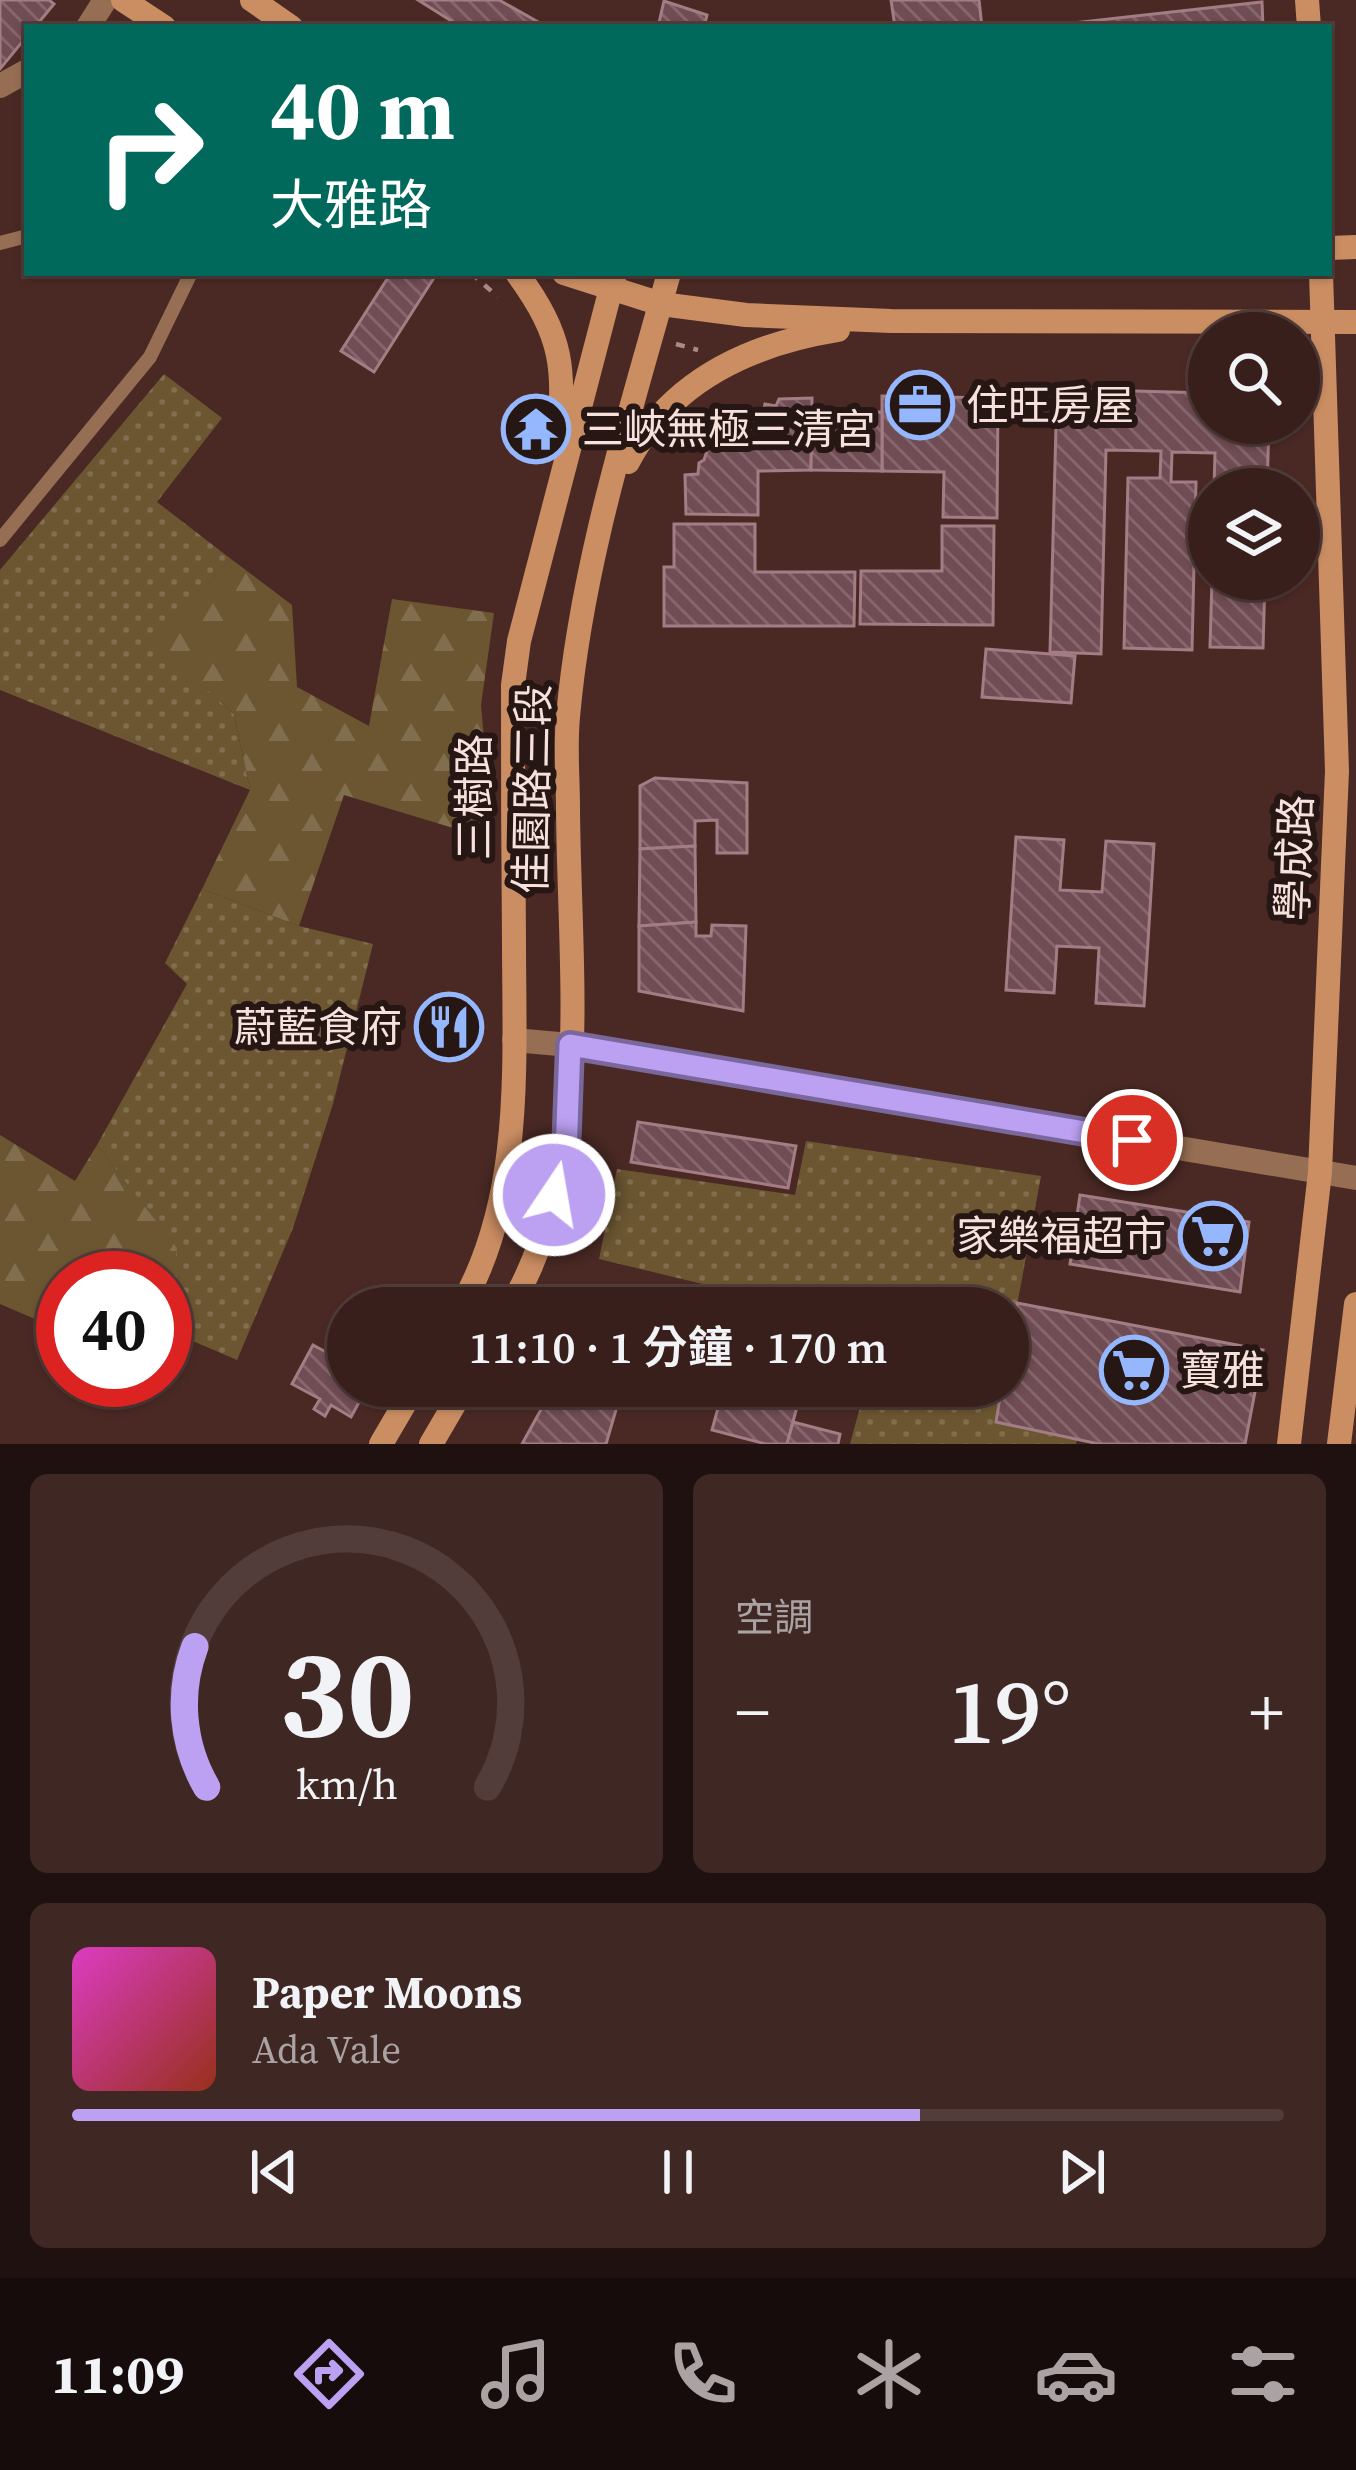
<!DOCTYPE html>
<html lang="zh-TW">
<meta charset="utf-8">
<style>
body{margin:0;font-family:"Source Serif 4","Noto Sans TC",serif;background:#3f2724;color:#f1f3f6;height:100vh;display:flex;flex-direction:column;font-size:45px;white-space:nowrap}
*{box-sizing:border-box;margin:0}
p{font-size:39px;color:#aba2a3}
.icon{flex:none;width:66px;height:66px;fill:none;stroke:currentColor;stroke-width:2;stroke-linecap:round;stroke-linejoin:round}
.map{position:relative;height:1444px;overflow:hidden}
.side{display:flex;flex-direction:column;gap:30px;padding:30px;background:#1f110f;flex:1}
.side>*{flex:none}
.banner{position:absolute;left:24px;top:24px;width:1308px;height:252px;border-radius:0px;box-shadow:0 3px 9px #0004,0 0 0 3px #523d3a;background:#00695c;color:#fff;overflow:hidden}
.controls{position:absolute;left:1188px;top:312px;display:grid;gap:24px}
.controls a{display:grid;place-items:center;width:132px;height:132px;border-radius:50%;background:#381f1b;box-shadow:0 3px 9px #0004,0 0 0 3px #523d3a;font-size:60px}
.speed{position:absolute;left:36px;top:1251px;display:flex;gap:24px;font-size:60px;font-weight:700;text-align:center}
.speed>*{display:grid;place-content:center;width:156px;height:156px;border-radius:50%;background:#381f1b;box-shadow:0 3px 9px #0004,0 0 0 3px #523d3a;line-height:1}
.speed .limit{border:18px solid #d22;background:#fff;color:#111}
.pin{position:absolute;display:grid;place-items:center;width:102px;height:102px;color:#fff;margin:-51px;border:6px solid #fff;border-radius:50%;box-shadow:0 3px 12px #0007}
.me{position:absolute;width:132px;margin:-66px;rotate:12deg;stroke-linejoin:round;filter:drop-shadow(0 0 9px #0008)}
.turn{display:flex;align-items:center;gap:42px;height:252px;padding:0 48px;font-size:54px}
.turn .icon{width:156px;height:156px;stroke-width:2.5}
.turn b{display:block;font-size:84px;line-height:102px}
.big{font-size:90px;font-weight:600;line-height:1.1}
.side .card{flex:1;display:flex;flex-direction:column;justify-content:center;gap:18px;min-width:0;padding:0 42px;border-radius:18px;background:#3f2724}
.side .dial{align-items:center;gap:0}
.dial svg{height:312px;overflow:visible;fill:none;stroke:#523d3a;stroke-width:7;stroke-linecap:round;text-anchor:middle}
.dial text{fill:#f1f3f6;stroke:none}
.song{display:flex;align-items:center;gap:36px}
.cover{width:144px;height:144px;border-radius:18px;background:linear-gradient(135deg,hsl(310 70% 55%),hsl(10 70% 35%))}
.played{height:12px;border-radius:6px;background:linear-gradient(90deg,#bca0f2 70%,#523d3a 70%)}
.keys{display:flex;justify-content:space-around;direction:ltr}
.heat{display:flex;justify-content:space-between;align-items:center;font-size:66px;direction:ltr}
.side .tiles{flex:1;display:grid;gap:30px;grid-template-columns:1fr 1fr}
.card:last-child{grid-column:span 2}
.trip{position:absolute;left:327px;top:1287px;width:702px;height:120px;border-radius:60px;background:#381f1b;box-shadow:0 3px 9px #0004,0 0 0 3px #523d3a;font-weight:600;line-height:120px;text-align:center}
.menu{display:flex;height:192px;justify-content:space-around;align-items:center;background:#160c0b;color:#aba2a3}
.menu .icon{width:84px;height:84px}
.menu .current{color:#bca0f2}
.menu b{font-size:54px;color:#f1f3f6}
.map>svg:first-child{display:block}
.grass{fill:url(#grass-dots)}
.forest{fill:url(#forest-firs)}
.building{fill:url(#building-back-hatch);stroke:#a37c84;stroke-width:3}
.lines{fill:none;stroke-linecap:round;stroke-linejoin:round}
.path{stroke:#a68b86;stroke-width:4.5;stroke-dasharray:9 9;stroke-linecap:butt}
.lane{stroke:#956e53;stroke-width:14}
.street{stroke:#956e53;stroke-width:24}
.secondary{stroke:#cb8e63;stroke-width:24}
.route-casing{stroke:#7a689d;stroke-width:30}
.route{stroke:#bca0f2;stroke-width:21}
.labels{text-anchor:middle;stroke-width:12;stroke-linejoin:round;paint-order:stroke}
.poi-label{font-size:42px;fill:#f7e1dd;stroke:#261714;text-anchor:start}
.street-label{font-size:42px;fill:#f7e1dd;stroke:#261714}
</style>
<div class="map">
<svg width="1356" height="1444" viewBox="0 0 1356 1444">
<defs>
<pattern id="grass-dots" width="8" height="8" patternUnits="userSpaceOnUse" patternTransform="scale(3)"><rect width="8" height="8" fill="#6b5631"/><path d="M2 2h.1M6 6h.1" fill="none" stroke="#816e4e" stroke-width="1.8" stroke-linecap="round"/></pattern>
<pattern id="forest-firs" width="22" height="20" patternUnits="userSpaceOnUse" patternTransform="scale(3)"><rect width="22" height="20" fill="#6b5631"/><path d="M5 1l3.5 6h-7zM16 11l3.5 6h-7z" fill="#816e4e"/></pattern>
<pattern id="building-back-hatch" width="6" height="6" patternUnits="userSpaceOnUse" patternTransform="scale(3)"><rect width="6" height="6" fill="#704c54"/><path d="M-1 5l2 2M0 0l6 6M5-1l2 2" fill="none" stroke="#85666c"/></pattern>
</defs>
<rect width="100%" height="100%" fill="#4a2924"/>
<!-- grass -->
<g class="grass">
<polygon points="164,374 222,418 157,502 231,559 153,641 234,714 250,790 0,690 0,570"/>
<polygon points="202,889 299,926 373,944 333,1104 293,1228 237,1360 165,1329 176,1248 97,1145 187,984 165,963"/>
<polygon points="806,1141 1041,1176 1008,1354 1008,1308 802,1308 599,1259 617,1169 795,1195"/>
<polygon points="801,1386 1002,1386 996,1422 1077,1440 1076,1444 850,1444 862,1400"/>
</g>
<!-- forest -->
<g class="forest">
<polygon points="231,559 292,605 297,687 369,726 392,599 494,613 481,705 493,840 344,795 299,926 202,889 250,790 234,714 152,641"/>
<polygon points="0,1135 75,1181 97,1145 177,1248 165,1327 165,1278 63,1278 63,1331 0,1304"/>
</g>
<!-- building -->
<g class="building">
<polygon points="0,0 49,0 54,4 35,27 27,27 27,36 0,69"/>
<polygon points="418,0 499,0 547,27 461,27"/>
<polygon points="891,0 979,0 982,27 895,27"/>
<polygon points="664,1 707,15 704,27 658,27"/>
<polygon points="1262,2 1263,27 1054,27 1054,25"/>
<polygon points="391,273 437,273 374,372 341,351"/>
<polygon points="1057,389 1209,393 1209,423 1269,423 1267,489 1214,489 1215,453 1172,452 1171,482 1196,482 1192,650 1124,648 1128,478 1160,478 1161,451 1106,450 1101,654 1050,652"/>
<polygon points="882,396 998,398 997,518 943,517 944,472 882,471"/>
<polygon points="812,398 811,470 758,471 758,515 686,514 685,475 698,474 699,463 704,460 709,445 745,416 762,417 765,404 776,406 779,399"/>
<polygon points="882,412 882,471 811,470 812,413"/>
<polygon points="674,524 755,524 755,572 855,572 854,626 664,626 664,567 674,567"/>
<polygon points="942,526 994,526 993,625 860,624 861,571 942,571"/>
<polygon points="1212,579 1265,579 1263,648 1210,647"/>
<polygon points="986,649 1075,656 1071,703 982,697"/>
<polygon points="655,778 747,783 747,853 717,853 717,820 695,821 695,846 640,849 640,786"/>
<polygon points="1016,837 1064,840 1060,890 1102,892 1106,841 1154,844 1144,1006 1096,1003 1099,948 1057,946 1054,993 1006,990"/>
<polygon points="695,846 696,922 639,926 640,849"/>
<polygon points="696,922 696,936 711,936 712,925 746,926 743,1011 639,991 639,926"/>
<polygon points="638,1122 796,1146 788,1188 631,1162"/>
<polygon points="1080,1195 1249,1222 1240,1292 1070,1264"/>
<polygon points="647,1288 683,1297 679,1308 597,1308 603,1296 641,1307"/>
<polygon points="703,1293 745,1304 744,1308 699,1308"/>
<polygon points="1017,1303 1263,1350 1245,1444 1099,1444 996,1422 1002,1386 1008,1386 1008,1354"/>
<polygon points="313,1345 348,1364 348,1386 368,1386 351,1417 331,1405 325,1416 314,1409 320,1399 292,1384"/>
<polygon points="554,1386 623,1386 606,1444 522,1444"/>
<polygon points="724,1386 798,1403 787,1444 766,1444 712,1430"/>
<polygon points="793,1422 840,1434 838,1444 787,1444"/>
</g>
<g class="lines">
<!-- path -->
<g class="path">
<polyline points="471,273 498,297"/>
<polyline points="676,344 698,350"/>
</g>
<!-- lane -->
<g class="lane">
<polyline points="0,243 27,236"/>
<polyline points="0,540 150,357 191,273"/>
</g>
<!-- street -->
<g class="street">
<polyline points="88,27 105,0"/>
<polyline points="0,86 27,71"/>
<polyline points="514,1040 570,1045 1356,1178"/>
</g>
<!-- secondary -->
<g class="secondary">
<polyline points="123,0 164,27"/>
<polyline points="252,0 291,27"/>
<polyline points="1307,0 1309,27"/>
<polyline points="1329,248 1356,247"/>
<path d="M 517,273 C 564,338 565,367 558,444"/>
<polyline points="564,273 661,304 746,315 891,321 1356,322"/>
<path d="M 628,462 C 670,381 751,344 838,330"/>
<path d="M 460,1308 C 524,1199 514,1063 514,941 C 513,856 513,770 513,685 L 519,641 L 615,273"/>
<path d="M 510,1308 C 595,1163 569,970 568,808 C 568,778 565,747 568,717 C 581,567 629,417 669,273"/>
<polyline points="381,1444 415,1386"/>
<polyline points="431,1444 465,1386"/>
<polyline points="1289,1444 1320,1172 1337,771 1321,273"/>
<polyline points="1339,1444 1356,1304"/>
</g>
</g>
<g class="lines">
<defs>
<polyline id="route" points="554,1195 566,1154 570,1045 1132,1140"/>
</defs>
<!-- route casing -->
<use href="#route" class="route-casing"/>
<!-- route -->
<use href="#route" class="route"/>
</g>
<!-- icons -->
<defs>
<symbol id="office-ring" viewBox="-11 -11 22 22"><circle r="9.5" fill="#261714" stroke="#94b7fd" stroke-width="1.5"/><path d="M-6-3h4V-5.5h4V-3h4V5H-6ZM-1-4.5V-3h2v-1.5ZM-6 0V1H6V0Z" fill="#94b7fd"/></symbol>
<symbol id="temple-ring" viewBox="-11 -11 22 22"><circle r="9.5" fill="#261714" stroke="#94b7fd" stroke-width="1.5"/><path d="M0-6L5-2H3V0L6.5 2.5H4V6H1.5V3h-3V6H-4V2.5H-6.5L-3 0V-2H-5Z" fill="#94b7fd"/></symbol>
<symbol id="restaurant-ring" viewBox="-11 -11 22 22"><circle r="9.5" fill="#261714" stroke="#94b7fd" stroke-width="1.5"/><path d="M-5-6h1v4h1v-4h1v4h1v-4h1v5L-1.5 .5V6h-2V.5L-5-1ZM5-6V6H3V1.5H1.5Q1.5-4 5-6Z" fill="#94b7fd"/></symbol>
<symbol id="supermarket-ring" viewBox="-11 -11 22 22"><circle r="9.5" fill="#261714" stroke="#94b7fd" stroke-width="1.5"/><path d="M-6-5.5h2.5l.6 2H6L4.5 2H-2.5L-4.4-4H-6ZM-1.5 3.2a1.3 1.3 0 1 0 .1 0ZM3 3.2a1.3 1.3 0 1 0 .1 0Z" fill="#94b7fd"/></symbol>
</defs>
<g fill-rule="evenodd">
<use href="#office-ring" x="882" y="367" width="76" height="76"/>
<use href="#temple-ring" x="498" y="391" width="76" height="76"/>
<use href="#restaurant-ring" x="411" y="989" width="76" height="76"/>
<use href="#supermarket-ring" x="1175" y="1198" width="76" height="76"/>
<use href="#supermarket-ring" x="1096" y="1332" width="76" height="76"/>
</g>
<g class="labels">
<!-- poi labels -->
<g class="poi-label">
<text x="966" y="420">住旺房屋</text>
<text x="582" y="444">三峽無極三清宮</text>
<text x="402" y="1042" text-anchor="end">蔚藍食府</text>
<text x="1166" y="1251" text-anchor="end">家樂福超市</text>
<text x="1180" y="1385">寶雅</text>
</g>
<!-- street labels -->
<g class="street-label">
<text transform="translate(532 789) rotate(-89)" y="15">佳園路三段</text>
<text transform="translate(474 797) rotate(-90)" y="15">三樹路</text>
<text transform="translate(1294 858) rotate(-88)" y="15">學成路</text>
</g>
</g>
</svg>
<div class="controls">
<a><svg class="icon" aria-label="search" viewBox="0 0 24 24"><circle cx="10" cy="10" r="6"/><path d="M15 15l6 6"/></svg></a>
<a><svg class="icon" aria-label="layers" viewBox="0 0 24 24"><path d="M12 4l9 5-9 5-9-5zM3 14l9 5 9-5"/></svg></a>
</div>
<div class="speed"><div class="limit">40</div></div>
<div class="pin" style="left:1132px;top:1140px;background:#d93025"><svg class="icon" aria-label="arrive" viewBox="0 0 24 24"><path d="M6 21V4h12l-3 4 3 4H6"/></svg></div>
<svg class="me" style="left:554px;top:1195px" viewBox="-20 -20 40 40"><circle r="17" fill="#bca0f2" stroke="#fff" stroke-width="3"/><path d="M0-11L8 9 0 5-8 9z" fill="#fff"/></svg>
<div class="trip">11:10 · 1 分鐘 · 170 m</div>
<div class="banner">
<div class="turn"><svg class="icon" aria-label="right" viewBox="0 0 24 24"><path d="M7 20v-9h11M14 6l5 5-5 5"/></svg><div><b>40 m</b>大雅路</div></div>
</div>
</div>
<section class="side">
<div class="tiles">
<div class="card dial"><svg viewBox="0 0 100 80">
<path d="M14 69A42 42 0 1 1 86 69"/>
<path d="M14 69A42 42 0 0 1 11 33" stroke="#bca0f2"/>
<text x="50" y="56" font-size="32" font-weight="700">30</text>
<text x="50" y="72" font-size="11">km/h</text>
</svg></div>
<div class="card"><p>空調</p>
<div class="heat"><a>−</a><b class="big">19°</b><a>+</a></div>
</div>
<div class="card">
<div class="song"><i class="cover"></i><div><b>Paper Moons</b><p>Ada Vale</p></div></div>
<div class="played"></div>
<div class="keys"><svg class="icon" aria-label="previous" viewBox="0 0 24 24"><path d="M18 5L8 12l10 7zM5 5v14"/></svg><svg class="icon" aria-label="pause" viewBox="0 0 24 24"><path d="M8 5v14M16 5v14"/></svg><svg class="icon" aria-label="next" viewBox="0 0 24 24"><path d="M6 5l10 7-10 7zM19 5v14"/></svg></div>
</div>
</div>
</section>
<nav class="menu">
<b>11:09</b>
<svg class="icon current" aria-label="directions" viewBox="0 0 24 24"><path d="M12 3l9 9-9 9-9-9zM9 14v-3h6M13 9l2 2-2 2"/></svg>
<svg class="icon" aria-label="music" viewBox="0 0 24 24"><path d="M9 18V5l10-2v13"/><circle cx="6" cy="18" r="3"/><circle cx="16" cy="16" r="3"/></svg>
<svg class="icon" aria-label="phone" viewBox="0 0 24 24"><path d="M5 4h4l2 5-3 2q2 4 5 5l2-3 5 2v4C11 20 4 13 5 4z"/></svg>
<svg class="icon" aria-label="climate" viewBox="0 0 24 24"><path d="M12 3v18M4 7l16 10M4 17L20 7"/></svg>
<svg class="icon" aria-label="car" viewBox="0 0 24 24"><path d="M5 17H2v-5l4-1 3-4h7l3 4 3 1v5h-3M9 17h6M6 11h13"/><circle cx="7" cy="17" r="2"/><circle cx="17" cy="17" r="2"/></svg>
<svg class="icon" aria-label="filters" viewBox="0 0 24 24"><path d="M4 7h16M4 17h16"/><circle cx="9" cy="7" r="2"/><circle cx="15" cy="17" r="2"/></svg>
</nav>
